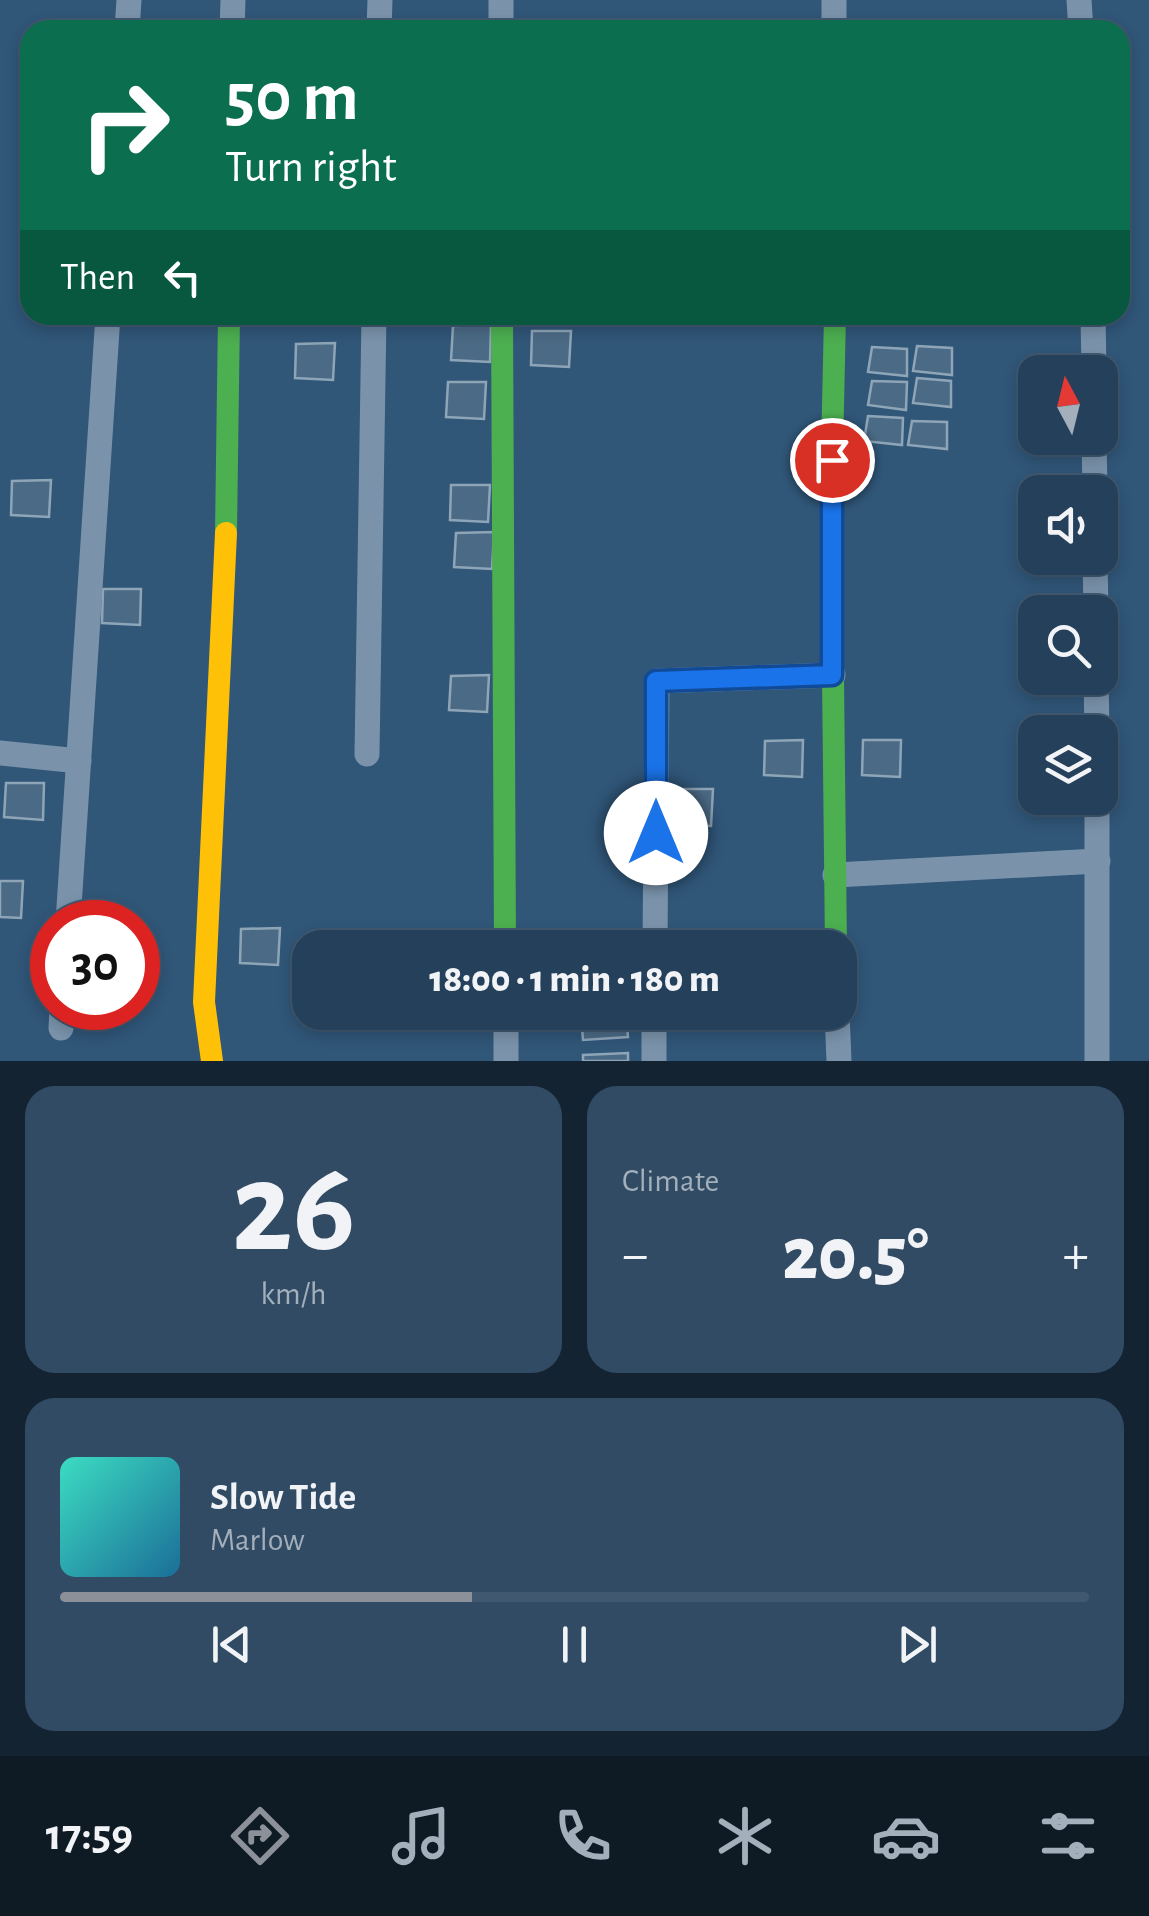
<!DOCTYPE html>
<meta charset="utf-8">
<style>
body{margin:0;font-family:"Alegreya Sans",sans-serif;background:#304b63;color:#f1f3f6;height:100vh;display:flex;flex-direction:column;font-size:38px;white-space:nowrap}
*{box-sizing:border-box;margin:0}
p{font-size:32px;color:#a3afbb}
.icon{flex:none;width:55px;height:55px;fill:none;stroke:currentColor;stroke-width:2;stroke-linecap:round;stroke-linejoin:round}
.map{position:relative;height:1061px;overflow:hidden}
.panel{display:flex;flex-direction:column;gap:25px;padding:25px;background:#142332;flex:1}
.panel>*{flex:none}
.banner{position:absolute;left:20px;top:20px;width:1110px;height:305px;border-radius:30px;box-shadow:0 5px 15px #0003,0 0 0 2px #415970;background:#0b6e4f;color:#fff;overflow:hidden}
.needle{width:65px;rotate:353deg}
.buttons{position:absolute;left:1018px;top:355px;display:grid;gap:20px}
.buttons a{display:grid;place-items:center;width:100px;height:100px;border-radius:20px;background:#24405a;box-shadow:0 5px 15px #0003,0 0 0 2px #415970;font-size:50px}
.speed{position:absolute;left:30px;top:900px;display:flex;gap:20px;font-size:50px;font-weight:700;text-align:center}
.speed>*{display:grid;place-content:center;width:130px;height:130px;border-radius:50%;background:#24405a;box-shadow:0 5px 15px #0003,0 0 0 2px #415970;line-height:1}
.speed .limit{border:15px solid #d22;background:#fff;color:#111}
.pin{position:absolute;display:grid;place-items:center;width:85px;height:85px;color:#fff;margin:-42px;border:5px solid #fff;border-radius:50%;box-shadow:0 2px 10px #0007}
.me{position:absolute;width:110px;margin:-55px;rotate:0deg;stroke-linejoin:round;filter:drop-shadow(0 0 8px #0008)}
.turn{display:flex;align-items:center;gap:35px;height:210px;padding:0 40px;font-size:45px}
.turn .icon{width:130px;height:130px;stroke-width:2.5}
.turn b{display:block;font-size:70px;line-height:85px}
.then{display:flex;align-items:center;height:95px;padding:0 40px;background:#0003;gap:20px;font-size:38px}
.big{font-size:75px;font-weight:800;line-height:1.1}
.panel .card{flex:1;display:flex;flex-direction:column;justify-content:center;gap:15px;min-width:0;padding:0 35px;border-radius:30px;background:#304b63}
.panel .dial{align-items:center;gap:0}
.dial b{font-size:130px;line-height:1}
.song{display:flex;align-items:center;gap:30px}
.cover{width:120px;height:120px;border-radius:15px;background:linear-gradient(135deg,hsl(170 70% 55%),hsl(200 70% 35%))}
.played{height:10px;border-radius:5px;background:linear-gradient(90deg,#8c9099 40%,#415970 40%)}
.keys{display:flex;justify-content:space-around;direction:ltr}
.heat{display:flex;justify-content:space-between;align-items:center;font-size:55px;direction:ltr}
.panel .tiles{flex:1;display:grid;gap:25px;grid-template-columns:1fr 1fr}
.card:last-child{grid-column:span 2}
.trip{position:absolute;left:292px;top:930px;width:565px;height:100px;border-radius:30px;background:#24405a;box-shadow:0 5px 15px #0003,0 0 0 2px #415970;font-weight:800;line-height:100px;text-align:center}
.tabs{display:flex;height:160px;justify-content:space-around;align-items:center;background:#0e1a24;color:#a3afbb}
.tabs .icon{width:70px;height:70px}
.tabs .on{color:#8c9099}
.tabs b{font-size:45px;color:#f1f3f6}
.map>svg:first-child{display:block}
.building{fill:#4b6a85;stroke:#8ea5b8;stroke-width:2.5}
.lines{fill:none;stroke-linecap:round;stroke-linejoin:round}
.street{stroke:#7a93ab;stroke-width:25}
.fast{stroke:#4caf50;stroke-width:22}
.slow{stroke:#ffc107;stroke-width:22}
.route-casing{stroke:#114b97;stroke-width:25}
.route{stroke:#1a73e8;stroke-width:18}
</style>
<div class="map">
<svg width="1149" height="1061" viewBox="0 0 1149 1061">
<rect width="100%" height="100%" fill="#305678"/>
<!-- building -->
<g class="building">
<polygon points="491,325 490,362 451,360 453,326"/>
<polygon points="532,331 571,331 569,367 531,365"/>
<polygon points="335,343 333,380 295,378 296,344"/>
<polygon points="917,346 952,348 952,375 913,371"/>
<polygon points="872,347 907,349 907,376 868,372"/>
<polygon points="917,378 951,381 951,407 913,403"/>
<polygon points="872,381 907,382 906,410 868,405"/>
<polygon points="448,382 486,382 484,419 446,417"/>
<polygon points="868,416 903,418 902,445 864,441"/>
<polygon points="912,421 947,422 947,449 908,445"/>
<polygon points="51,480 49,517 11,515 12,481"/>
<polygon points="451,485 490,485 488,522 450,520"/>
<polygon points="494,532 492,569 454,567 456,533"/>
<polygon points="103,589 141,589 140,625 102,623"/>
<polygon points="489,675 487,712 449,710 451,676"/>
<polygon points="803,740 802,777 764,775 765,741"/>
<polygon points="863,740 901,740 900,777 862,775"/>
<polygon points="6,783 44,783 43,820 4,817"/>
<polygon points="674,789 713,789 711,826 673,824"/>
<polygon points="0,881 23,881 21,918 0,917"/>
<polygon points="280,928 278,965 240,963 241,929"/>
<polygon points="626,1012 628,1037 583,1040 581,1014"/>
<polygon points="628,1053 628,1061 583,1061 583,1055"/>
</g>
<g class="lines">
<!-- street -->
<g class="street">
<polyline points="501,0 501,30"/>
<polyline points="834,0 834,30"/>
<polyline points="1079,0 1081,30"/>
<polyline points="127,30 129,0"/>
<polyline points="232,30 233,0"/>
<polyline points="379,30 380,0"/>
<polyline points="1093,315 1094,372"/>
<polyline points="1094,438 1095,492"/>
<polyline points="1095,558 1096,612"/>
<polyline points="1096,678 1097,732"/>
<polyline points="0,753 79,761"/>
<polyline points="367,754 374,315"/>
<polyline points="835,875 1098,861"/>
<polyline points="68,922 108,315"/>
<polyline points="655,948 657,681 833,675"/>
<polyline points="506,1012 506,1061"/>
<polyline points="837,1012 839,1061"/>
<polyline points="61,1028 62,1008"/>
<polyline points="654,1061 654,1012"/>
<polyline points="1097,1061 1097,798"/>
</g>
<!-- fast -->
<g class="fast">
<polyline points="502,315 505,948"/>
<polyline points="835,315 831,497 836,948"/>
<polyline points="226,533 229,315"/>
</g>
<!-- slow -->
<polyline class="slow" points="212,1061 204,1002 226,533"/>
</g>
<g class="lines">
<defs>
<polyline id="route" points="656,833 656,681 832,675 832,460"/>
</defs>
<!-- route casing -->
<use href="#route" class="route-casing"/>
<!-- route -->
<use href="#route" class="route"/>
</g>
</svg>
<div class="buttons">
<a><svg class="needle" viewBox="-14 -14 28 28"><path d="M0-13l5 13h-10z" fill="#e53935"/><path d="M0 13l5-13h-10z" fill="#a3afbb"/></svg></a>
<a><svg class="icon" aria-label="sound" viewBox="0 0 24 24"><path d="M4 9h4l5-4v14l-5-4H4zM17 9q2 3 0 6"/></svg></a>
<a><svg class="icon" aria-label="search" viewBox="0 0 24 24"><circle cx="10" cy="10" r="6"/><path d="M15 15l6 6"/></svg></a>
<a><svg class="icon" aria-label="layers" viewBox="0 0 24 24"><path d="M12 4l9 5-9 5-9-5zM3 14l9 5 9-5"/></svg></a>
</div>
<div class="speed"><div class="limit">30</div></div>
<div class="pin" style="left:832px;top:460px;background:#d93025"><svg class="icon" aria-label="arrive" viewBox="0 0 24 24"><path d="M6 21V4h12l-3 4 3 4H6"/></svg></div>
<svg class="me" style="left:656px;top:833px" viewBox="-20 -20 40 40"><circle r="19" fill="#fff"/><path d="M0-13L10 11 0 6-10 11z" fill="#1a73e8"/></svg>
<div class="trip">18:00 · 1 min · 180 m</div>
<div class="banner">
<div class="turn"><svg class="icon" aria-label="right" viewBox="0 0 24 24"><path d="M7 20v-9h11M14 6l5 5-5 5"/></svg><div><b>50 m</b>Turn right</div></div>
<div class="then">Then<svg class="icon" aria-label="left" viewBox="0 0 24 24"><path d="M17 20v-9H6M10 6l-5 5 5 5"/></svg></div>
</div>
</div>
<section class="panel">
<div class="tiles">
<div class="card dial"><b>26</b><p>km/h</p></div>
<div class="card"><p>Climate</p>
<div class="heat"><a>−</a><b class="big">20.5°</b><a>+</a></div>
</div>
<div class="card">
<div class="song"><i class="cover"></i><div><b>Slow Tide</b><p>Marlow</p></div></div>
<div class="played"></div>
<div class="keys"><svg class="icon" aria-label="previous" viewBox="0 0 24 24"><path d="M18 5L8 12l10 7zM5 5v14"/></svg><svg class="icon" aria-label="pause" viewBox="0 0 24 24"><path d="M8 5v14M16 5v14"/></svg><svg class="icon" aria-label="next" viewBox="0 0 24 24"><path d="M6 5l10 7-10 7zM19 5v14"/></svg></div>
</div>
</div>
</section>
<nav class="tabs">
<b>17:59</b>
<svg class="icon on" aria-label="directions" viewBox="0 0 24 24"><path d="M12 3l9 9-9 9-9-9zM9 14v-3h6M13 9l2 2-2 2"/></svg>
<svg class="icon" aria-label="music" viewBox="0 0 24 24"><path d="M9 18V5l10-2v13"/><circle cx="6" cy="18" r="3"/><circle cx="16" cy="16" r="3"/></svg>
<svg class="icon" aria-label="phone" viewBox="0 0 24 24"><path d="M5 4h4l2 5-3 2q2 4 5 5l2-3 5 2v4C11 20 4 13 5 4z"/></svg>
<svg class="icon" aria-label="climate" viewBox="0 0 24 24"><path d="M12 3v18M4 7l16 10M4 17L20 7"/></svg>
<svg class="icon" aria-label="car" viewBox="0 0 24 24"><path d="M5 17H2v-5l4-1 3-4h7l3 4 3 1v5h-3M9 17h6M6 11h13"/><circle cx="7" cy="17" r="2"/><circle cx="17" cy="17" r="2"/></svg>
<svg class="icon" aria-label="filters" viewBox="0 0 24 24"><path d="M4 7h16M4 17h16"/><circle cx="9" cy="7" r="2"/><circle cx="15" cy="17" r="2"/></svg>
</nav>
